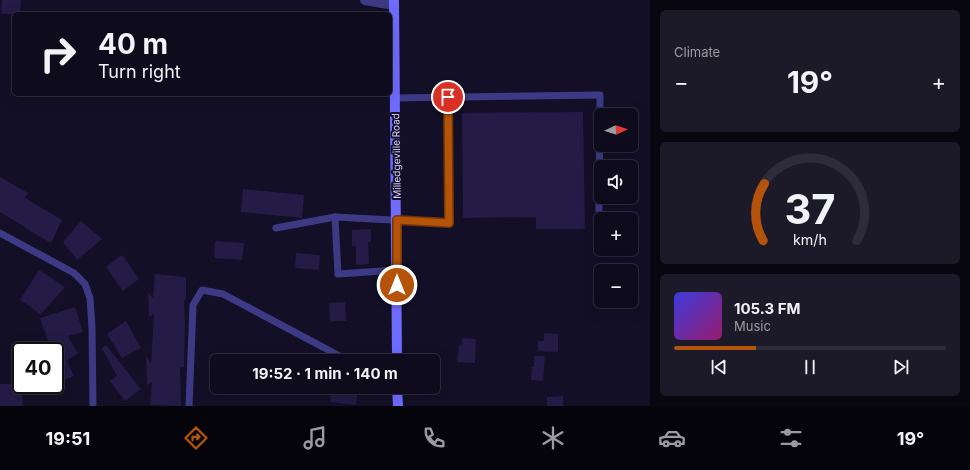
<!DOCTYPE html>
<meta charset="utf-8">
<style>
body{margin:0;font-family:Inter,sans-serif;background:#1c1929;color:#f1f3f6;height:100vh;display:flex;flex-direction:column;font-size:15px;white-space:nowrap}
*{box-sizing:border-box;margin:0}
p{font-size:13px;color:#9b9ba3}
.icon{flex:none;width:22px;height:22px;fill:none;stroke:currentColor;stroke-width:2;stroke-linecap:round;stroke-linejoin:round}
.map{position:relative;flex:1;overflow:hidden}
.drawer{display:flex;flex-direction:column;gap:10px;padding:10px;background:#08060f;width:320px}
.drawer>*{flex:none}
.banner{position:absolute;left:12px;top:12px;width:380px;height:84px;border-radius:6px;box-shadow:0 4px 16px #0002,0 0 0 1px #2e2b3b;background:#0e0b1c;color:#f1f3f6;overflow:hidden}
.needle{width:26px;rotate:86deg}
.controls{position:absolute;left:594px;top:108px;display:grid;gap:8px}
.controls a{display:grid;place-items:center;width:44px;height:44px;border-radius:6px;background:#0e0b1c;box-shadow:0 4px 16px #0002,0 0 0 1px #2e2b3b;font-size:20px}
.speed{position:absolute;left:12px;top:342px;display:flex;gap:8px;font-size:20px;font-weight:700;text-align:center}
.speed>*{display:grid;place-content:center;width:52px;height:52px;border-radius:50%;background:#0e0b1c;box-shadow:0 4px 16px #0002,0 0 0 1px #2e2b3b;line-height:1}
.speed .limit{border:2px solid #111;border-radius:6px;background:#fff;color:#111}
.pin{position:absolute;display:grid;place-items:center;width:34px;height:34px;color:#fff;margin:-17px;border:2px solid #fff;border-radius:50%;box-shadow:0 1px 4px #0007}
.me{position:absolute;width:44px;margin:-22px;rotate:0deg;stroke-linejoin:round;filter:drop-shadow(0 0 3px #0008)}
.turn{display:flex;align-items:center;gap:14px;height:84px;padding:0 20px;font-size:18px}
.turn .icon{width:52px;height:52px;stroke-width:2.5}
.turn b{display:block;font-size:28px;line-height:34px}
.big{font-size:30px;font-weight:700;line-height:1.1}
.drawer .tile{flex:1;display:flex;flex-direction:column;justify-content:center;gap:6px;min-width:0;padding:0 14px;border-radius:6px;background:#1c1929}
.drawer .dial{align-items:center;gap:0}
.dial svg{height:104px;overflow:visible;fill:none;stroke:#2e2b3b;stroke-width:7;stroke-linecap:round;text-anchor:middle}
.dial text{fill:#f1f3f6;stroke:none}
.song{display:flex;align-items:center;gap:12px}
.cover{width:48px;height:48px;border-radius:6px;background:linear-gradient(135deg,hsl(240 70% 55%),hsl(320 70% 35%))}
.played{height:4px;border-radius:2px;background:linear-gradient(90deg,#b45309 30%,#2e2b3b 30%)}
.keys{display:flex;justify-content:space-around;direction:ltr}
.heat{display:flex;justify-content:space-between;align-items:center;font-size:22px;direction:ltr}
.trip{position:absolute;left:210px;top:354px;width:230px;height:40px;border-radius:6px;background:#0e0b1c;box-shadow:0 4px 16px #0002,0 0 0 1px #2e2b3b;font-weight:700;line-height:40px;text-align:center}
.menu{display:flex;height:64px;justify-content:space-around;align-items:center;background:#06040b;color:#9b9ba3}
.menu .icon{width:28px;height:28px}
.menu .active{color:#b45309}
.menu b{font-size:18px;color:#f1f3f6}
main{display:flex;flex:1;min-height:0}
.map>svg:first-child{display:block}
.building{fill:#241b47}
.lines{fill:none;stroke-linecap:round;stroke-linejoin:round}
.lane{stroke:#3d3a85;stroke-width:7}
.street{stroke:#3d3a85;stroke-width:10}
.secondary{stroke:#6f6bff;stroke-width:10}
.route-casing{stroke:#753606;stroke-width:10}
.route{stroke:#b45309;stroke-width:7}
.labels{text-anchor:middle;stroke-width:4;stroke-linejoin:round;paint-order:stroke}
.street-label{font-size:10px;fill:#d9d4ff;stroke:#130f26}
</style>
<main>
<div class="map">
<svg width="650" height="406" viewBox="0 0 650 406">
<rect width="100%" height="100%" fill="#130f26"/>
<!-- building -->
<g class="building">
<polygon points="2,0 21,0 20,14 1,14"/>
<polygon points="583,112 585,229 536,229 536,217 463,218 462,113"/>
<polygon points="0,177 28,193 25,198 62,220 51,243 25,228 25,227 0,212"/>
<polygon points="243,189 304,195 302,218 241,212"/>
<polygon points="81,221 102,239 77,260 63,242"/>
<polygon points="371,229 371,242 368,242 369,264 356,265 356,246 352,246 352,230"/>
<polygon points="215,241 244,243 242,260 214,258"/>
<polygon points="296,253 320,255 319,270 295,268"/>
<polygon points="122,255 139,279 123,291 106,267"/>
<polygon points="39,270 65,287 40,315 31,307 20,300"/>
<polygon points="155,274 186,277 186,299 184,300 185,324 184,367 180,367 181,406 150,405 152,382 147,385 146,356 151,364 154,314 149,317 148,292 153,298"/>
<polygon points="345,302 346,321 330,321 329,303"/>
<polygon points="75,307 83,332 68,336 78,354 67,360 74,376 60,382 55,372 55,341 49,343 40,318"/>
<polygon points="126,321 141,348 122,358 107,334"/>
<polygon points="544,333 558,334 558,352 538,351 538,341 544,341"/>
<polygon points="462,338 476,339 475,363 457,362 459,344 462,345"/>
<polygon points="106,345 141,389 125,401 110,381 117,376 102,348"/>
<polygon points="534,356 545,356 543,381 531,380 532,367 534,367"/>
<polygon points="0,384 21,384 22,385 23,406 0,406"/>
<polygon points="332,387 358,389 356,405 330,402"/>
<polygon points="563,396 563,406 547,406 547,397"/>
</g>
<g class="lines">
<!-- lane -->
<g class="lane">
<polyline points="395,98 600,95 599,210"/>
<polyline points="335,217 338,274 397,270"/>
<polyline points="276,228 335,217 449,223 448,97"/>
<polyline points="0,233 74,273 85,284 90,298 92,328 93,406"/>
<polyline points="189,406 193,305 202,290 223,294 349,361"/>
</g>
<!-- street -->
<polyline class="street" points="365,0 394,5"/>
<!-- secondary -->
<g class="secondary">
<polyline points="394,0 397,361"/>
<polyline points="397,387 398,406"/>
</g>
</g>
<g class="lines">
<defs>
<polyline id="route" points="397,285 397,220 449,223 448,97"/>
</defs>
<!-- route casing -->
<use href="#route" class="route-casing"/>
<!-- route -->
<use href="#route" class="route"/>
</g>
<g class="labels">
<!-- street labels -->
<g class="street-label">
<text transform="translate(396 156) rotate(-91)" y="4">Milledgeville Road</text>
</g>
</g>
</svg>
<div class="controls">
<a><svg class="needle" viewBox="-14 -14 28 28"><path d="M0-13l5 13h-10z" fill="#e53935"/><path d="M0 13l5-13h-10z" fill="#9b9ba3"/></svg></a>
<a><svg class="icon" aria-label="sound" viewBox="0 0 24 24"><path d="M4 9h4l5-4v14l-5-4H4zM17 9q2 3 0 6"/></svg></a>
<a>+</a>
<a>−</a>
</div>
<div class="speed"><div class="limit">40</div></div>
<div class="pin" style="left:448px;top:97px;background:#d93025"><svg class="icon" aria-label="arrive" viewBox="0 0 24 24"><path d="M6 21V4h12l-3 4 3 4H6"/></svg></div>
<svg class="me" style="left:397px;top:285px" viewBox="-20 -20 40 40"><circle r="17" fill="#b45309" stroke="#fff" stroke-width="3"/><path d="M0-11L8 9 0 5-8 9z" fill="#fff"/></svg>
<div class="trip">19:52 · 1 min · 140 m</div>
<div class="banner">
<div class="turn"><svg class="icon" aria-label="right" viewBox="0 0 24 24"><path d="M7 20v-9h11M14 6l5 5-5 5"/></svg><div><b>40 m</b>Turn right</div></div>
</div>
</div>
<section class="drawer">
<div class="tile"><p>Climate</p>
<div class="heat"><a>−</a><b class="big">19°</b><a>+</a></div>
</div>
<div class="tile dial"><svg viewBox="0 0 100 80">
<path d="M14 69A42 42 0 1 1 86 69"/>
<path d="M14 69A42 42 0 0 1 15 25" stroke="#b45309"/>
<text x="50" y="56" font-size="32" font-weight="700">37</text>
<text x="50" y="72" font-size="11">km/h</text>
</svg></div>
<div class="tile">
<div class="song"><i class="cover"></i><div><b>105.3 FM</b><p>Music</p></div></div>
<div class="played"></div>
<div class="keys"><svg class="icon" aria-label="previous" viewBox="0 0 24 24"><path d="M18 5L8 12l10 7zM5 5v14"/></svg><svg class="icon" aria-label="pause" viewBox="0 0 24 24"><path d="M8 5v14M16 5v14"/></svg><svg class="icon" aria-label="next" viewBox="0 0 24 24"><path d="M6 5l10 7-10 7zM19 5v14"/></svg></div>
</div>
</section>
</main>
<nav class="menu">
<b>19:51</b>
<svg class="icon active" aria-label="directions" viewBox="0 0 24 24"><path d="M12 3l9 9-9 9-9-9zM9 14v-3h6M13 9l2 2-2 2"/></svg>
<svg class="icon" aria-label="music" viewBox="0 0 24 24"><path d="M9 18V5l10-2v13"/><circle cx="6" cy="18" r="3"/><circle cx="16" cy="16" r="3"/></svg>
<svg class="icon" aria-label="phone" viewBox="0 0 24 24"><path d="M5 4h4l2 5-3 2q2 4 5 5l2-3 5 2v4C11 20 4 13 5 4z"/></svg>
<svg class="icon" aria-label="climate" viewBox="0 0 24 24"><path d="M12 3v18M4 7l16 10M4 17L20 7"/></svg>
<svg class="icon" aria-label="car" viewBox="0 0 24 24"><path d="M5 17H2v-5l4-1 3-4h7l3 4 3 1v5h-3M9 17h6M6 11h13"/><circle cx="7" cy="17" r="2"/><circle cx="17" cy="17" r="2"/></svg>
<svg class="icon" aria-label="filters" viewBox="0 0 24 24"><path d="M4 7h16M4 17h16"/><circle cx="9" cy="7" r="2"/><circle cx="15" cy="17" r="2"/></svg>
<b>19°</b>
</nav>
